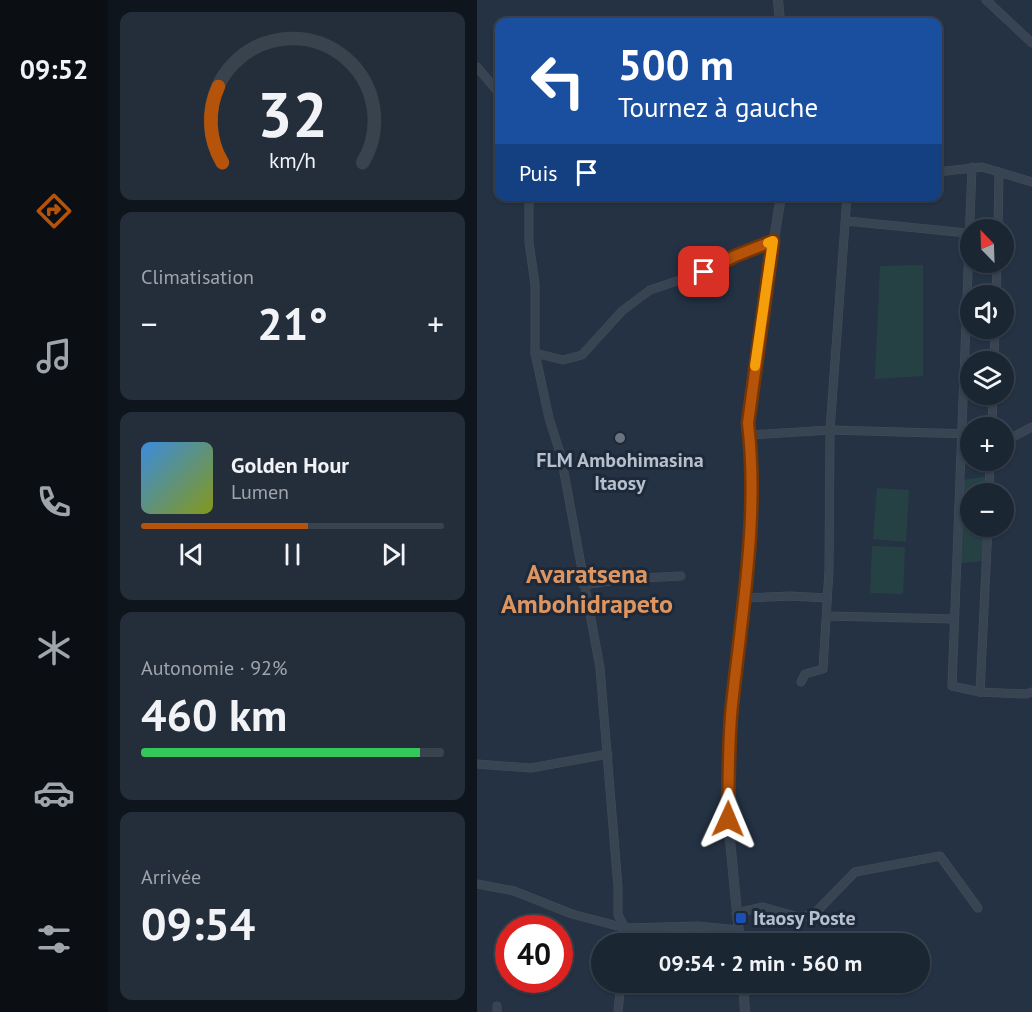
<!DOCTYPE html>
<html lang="fr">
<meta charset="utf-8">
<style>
body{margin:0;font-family:"PT Sans",sans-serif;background:#242e3b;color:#f1f3f6;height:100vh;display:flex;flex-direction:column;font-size:22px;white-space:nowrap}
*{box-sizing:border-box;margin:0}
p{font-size:20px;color:#a0a5ac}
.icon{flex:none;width:33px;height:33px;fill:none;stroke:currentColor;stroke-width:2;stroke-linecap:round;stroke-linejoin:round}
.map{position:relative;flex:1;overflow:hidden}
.drawer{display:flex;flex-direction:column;gap:12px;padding:12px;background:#0f151c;width:369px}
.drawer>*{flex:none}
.banner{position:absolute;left:18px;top:18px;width:447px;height:183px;border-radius:12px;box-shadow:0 2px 4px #0004,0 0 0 2px #39434e;background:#1a4fa0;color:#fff;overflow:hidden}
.needle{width:39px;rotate:337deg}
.buttons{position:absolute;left:483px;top:219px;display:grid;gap:12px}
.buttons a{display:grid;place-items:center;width:54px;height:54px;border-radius:50%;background:#1b2633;box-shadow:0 2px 4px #0004,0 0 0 2px #39434e;font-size:30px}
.speed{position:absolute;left:18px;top:915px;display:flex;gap:12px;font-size:30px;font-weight:700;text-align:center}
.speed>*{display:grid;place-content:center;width:78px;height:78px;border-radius:50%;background:#1b2633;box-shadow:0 2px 4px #0004,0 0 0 2px #39434e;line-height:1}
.speed .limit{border:9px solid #d22;background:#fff;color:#111}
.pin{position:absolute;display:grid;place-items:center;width:51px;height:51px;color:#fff;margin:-26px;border-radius:12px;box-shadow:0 3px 9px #0006}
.me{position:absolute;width:66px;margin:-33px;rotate:1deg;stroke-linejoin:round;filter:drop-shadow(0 0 4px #0008)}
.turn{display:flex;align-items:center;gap:21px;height:126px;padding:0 24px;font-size:27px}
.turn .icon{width:78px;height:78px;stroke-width:2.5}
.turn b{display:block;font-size:42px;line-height:51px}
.then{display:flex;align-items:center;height:57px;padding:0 24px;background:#0003;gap:12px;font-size:22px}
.big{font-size:45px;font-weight:700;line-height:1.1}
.drawer .widget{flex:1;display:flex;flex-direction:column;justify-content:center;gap:9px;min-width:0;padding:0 21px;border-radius:12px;background:#242e3b}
.drawer .dial{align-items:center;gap:0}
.dial svg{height:156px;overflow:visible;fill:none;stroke:#39434e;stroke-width:7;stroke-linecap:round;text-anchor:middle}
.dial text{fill:#f1f3f6;stroke:none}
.song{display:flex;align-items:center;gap:18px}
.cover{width:72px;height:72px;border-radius:9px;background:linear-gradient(135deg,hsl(210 70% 55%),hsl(70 70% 35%))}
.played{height:6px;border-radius:3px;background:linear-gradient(90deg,#b45309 55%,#39434e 55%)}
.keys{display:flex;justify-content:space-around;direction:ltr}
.heat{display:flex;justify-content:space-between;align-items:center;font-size:33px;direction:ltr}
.charge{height:9px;border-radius:4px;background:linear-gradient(90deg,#34c759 92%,#39434e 0)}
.trip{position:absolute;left:114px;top:933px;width:339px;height:60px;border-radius:30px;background:#1b2633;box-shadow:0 2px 4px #0004,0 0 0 2px #39434e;font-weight:700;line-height:60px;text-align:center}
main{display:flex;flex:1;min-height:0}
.dock{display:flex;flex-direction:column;width:108px;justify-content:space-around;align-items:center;background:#0b0f14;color:#a0a5ac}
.dock .icon{width:42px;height:42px}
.dock .on{color:#b45309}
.dock b{font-size:27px;color:#f1f3f6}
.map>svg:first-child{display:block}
.green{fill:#264144}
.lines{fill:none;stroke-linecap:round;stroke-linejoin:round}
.minor-casing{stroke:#424d5c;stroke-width:9}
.tertiary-casing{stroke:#424d5c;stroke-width:10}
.minor{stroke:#394453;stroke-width:8}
.tertiary{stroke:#394453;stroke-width:9}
.route-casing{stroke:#753606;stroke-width:15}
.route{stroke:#b45309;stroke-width:10}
.slow{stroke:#f59e0b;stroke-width:10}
.worship-dot{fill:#6b7280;stroke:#1d2938;stroke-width:2}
.transit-dot{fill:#1a4fb4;stroke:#1d2938;stroke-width:2}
.labels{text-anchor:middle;stroke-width:6;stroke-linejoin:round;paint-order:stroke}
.poi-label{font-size:20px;font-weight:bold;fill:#b6bfcd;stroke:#1d2938}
.district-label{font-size:26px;font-weight:bold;fill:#de9560;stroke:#1d2938}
</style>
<main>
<nav class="dock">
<b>09:52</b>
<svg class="icon on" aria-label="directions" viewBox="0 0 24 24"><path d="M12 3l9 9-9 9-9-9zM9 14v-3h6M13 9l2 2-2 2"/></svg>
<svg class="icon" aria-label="music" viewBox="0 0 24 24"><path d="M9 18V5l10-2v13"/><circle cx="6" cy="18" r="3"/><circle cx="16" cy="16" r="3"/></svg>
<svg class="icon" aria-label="phone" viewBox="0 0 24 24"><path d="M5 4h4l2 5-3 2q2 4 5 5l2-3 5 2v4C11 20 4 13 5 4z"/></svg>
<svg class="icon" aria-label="climate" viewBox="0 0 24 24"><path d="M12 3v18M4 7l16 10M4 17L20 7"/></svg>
<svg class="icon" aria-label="car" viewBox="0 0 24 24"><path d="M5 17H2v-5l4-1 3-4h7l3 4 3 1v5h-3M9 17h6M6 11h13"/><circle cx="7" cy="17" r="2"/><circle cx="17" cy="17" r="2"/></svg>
<svg class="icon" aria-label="filters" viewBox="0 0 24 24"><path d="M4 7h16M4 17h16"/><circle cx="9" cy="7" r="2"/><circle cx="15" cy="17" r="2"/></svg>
</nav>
<section class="drawer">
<div class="widget dial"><svg viewBox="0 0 100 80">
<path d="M14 69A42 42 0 1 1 86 69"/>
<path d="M14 69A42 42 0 0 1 12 30" stroke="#b45309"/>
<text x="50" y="56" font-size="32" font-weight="700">32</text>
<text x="50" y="72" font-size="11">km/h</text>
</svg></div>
<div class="widget"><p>Climatisation</p>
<div class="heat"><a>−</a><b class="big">21°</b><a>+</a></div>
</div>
<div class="widget">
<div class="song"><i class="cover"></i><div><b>Golden Hour</b><p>Lumen</p></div></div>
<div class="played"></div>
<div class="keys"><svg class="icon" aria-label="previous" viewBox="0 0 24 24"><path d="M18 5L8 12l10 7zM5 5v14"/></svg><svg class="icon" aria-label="pause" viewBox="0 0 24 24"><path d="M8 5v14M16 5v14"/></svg><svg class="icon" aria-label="next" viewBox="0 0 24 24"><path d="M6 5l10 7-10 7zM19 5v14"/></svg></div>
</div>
<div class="widget"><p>Autonomie · 92%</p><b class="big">460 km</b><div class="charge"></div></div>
<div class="widget"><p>Arrivée</p><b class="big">09:54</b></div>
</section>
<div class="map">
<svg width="555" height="1012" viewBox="0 0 555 1012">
<rect width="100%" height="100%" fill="#243244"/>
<!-- green -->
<g class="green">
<polygon points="446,265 446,376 398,379 403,266"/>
<polygon points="511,476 510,493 494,494 494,526 509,527 507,561 484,563 485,480"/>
<polygon points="400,488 432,490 429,542 396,539"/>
<polygon points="395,546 428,547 426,594 393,593"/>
</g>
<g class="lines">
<defs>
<g id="minor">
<polyline points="509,0 555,43"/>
<polyline points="0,67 22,93"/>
<polyline points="495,167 475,686 503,692 549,694 555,692"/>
<polyline points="460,172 505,167 555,182"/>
<polyline points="52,196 52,242 58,284 58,353 72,418 84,456 123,668 141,887 141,915 148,928 147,944"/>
<polyline points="370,221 490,233"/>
<polyline points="521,230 522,172"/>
<polyline points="519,296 520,262"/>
<polyline points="58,353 86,360 105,355 145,311 173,290 227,272 258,256 296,241"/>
<polyline points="517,362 518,328"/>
<polyline points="515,428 516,394"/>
<polyline points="273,435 353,430 494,434"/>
<polyline points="526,435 536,437 555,427"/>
<polyline points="512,494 513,460"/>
<polyline points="106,585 147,579 204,576"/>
<polyline points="269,598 313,596 350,598"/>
<polyline points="350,616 477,619"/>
<polyline points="324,682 328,674 346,669 352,570 353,430 370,196"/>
<polyline points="503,692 511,526"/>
<polyline points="0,764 54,768 131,754"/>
<polyline points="0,884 37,891 95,914 148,928 221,926 261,930"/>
<polyline points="259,913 286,907 325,918 339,912 378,872 463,856 501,908"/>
<polyline points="20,1012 20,1006"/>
<polyline points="141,1012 144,982"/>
</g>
<g id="tertiary">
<polyline points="301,0 303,22"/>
<polyline points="263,944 251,819 252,749 269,598 275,449 271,423 282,332 304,196"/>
<polyline points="266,982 268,1012"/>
</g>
</defs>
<!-- minor casing -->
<use href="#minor" class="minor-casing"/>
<!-- tertiary casing -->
<use href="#tertiary" class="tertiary-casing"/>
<!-- minor -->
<use href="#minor" class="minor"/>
<!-- tertiary -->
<use href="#tertiary" class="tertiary"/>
</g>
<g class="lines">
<defs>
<path id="route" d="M 227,272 L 258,256 L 296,241 L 271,423 C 282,517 265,611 255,705 C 251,743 252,781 251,819"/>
</defs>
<!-- route casing -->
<use href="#route" class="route-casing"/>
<!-- route -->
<use href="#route" class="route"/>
<!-- slow -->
<polyline class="slow" points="278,366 296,241 291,243"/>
</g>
<!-- markers -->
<circle class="worship-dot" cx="143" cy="438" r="6"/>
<rect class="transit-dot" x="258" y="912" width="12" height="12" rx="3"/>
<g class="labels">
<!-- poi labels -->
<g class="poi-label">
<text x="143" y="467">FLM Ambohimasina<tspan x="143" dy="23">Itaosy</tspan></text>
<text x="276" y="925" text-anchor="start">Itaosy Poste</text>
</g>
<!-- district labels -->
<g class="district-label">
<text x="110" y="583">Avaratsena<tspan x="110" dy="30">Ambohidrapeto</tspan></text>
</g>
</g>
</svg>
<div class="buttons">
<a><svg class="needle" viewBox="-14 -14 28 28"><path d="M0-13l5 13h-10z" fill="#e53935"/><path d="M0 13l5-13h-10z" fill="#a0a5ac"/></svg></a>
<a><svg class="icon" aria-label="sound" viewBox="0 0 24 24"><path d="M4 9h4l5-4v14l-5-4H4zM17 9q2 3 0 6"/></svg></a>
<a><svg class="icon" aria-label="layers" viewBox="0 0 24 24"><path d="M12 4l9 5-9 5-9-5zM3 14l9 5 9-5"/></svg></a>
<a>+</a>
<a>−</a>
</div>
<div class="speed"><div class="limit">40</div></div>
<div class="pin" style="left:227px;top:272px;background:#d93025"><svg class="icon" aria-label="arrive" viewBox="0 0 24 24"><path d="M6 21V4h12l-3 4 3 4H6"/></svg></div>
<svg class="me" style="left:251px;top:819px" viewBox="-20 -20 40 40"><path d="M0-17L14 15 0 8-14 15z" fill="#b45309" stroke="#fff" stroke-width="4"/></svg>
<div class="trip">09:54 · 2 min · 560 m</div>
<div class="banner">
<div class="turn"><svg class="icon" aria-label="left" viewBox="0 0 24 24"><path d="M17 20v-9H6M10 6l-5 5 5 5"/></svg><div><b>500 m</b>Tournez à gauche</div></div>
<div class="then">Puis<svg class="icon" aria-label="arrive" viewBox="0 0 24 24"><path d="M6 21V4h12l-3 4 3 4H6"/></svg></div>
</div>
</div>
</main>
